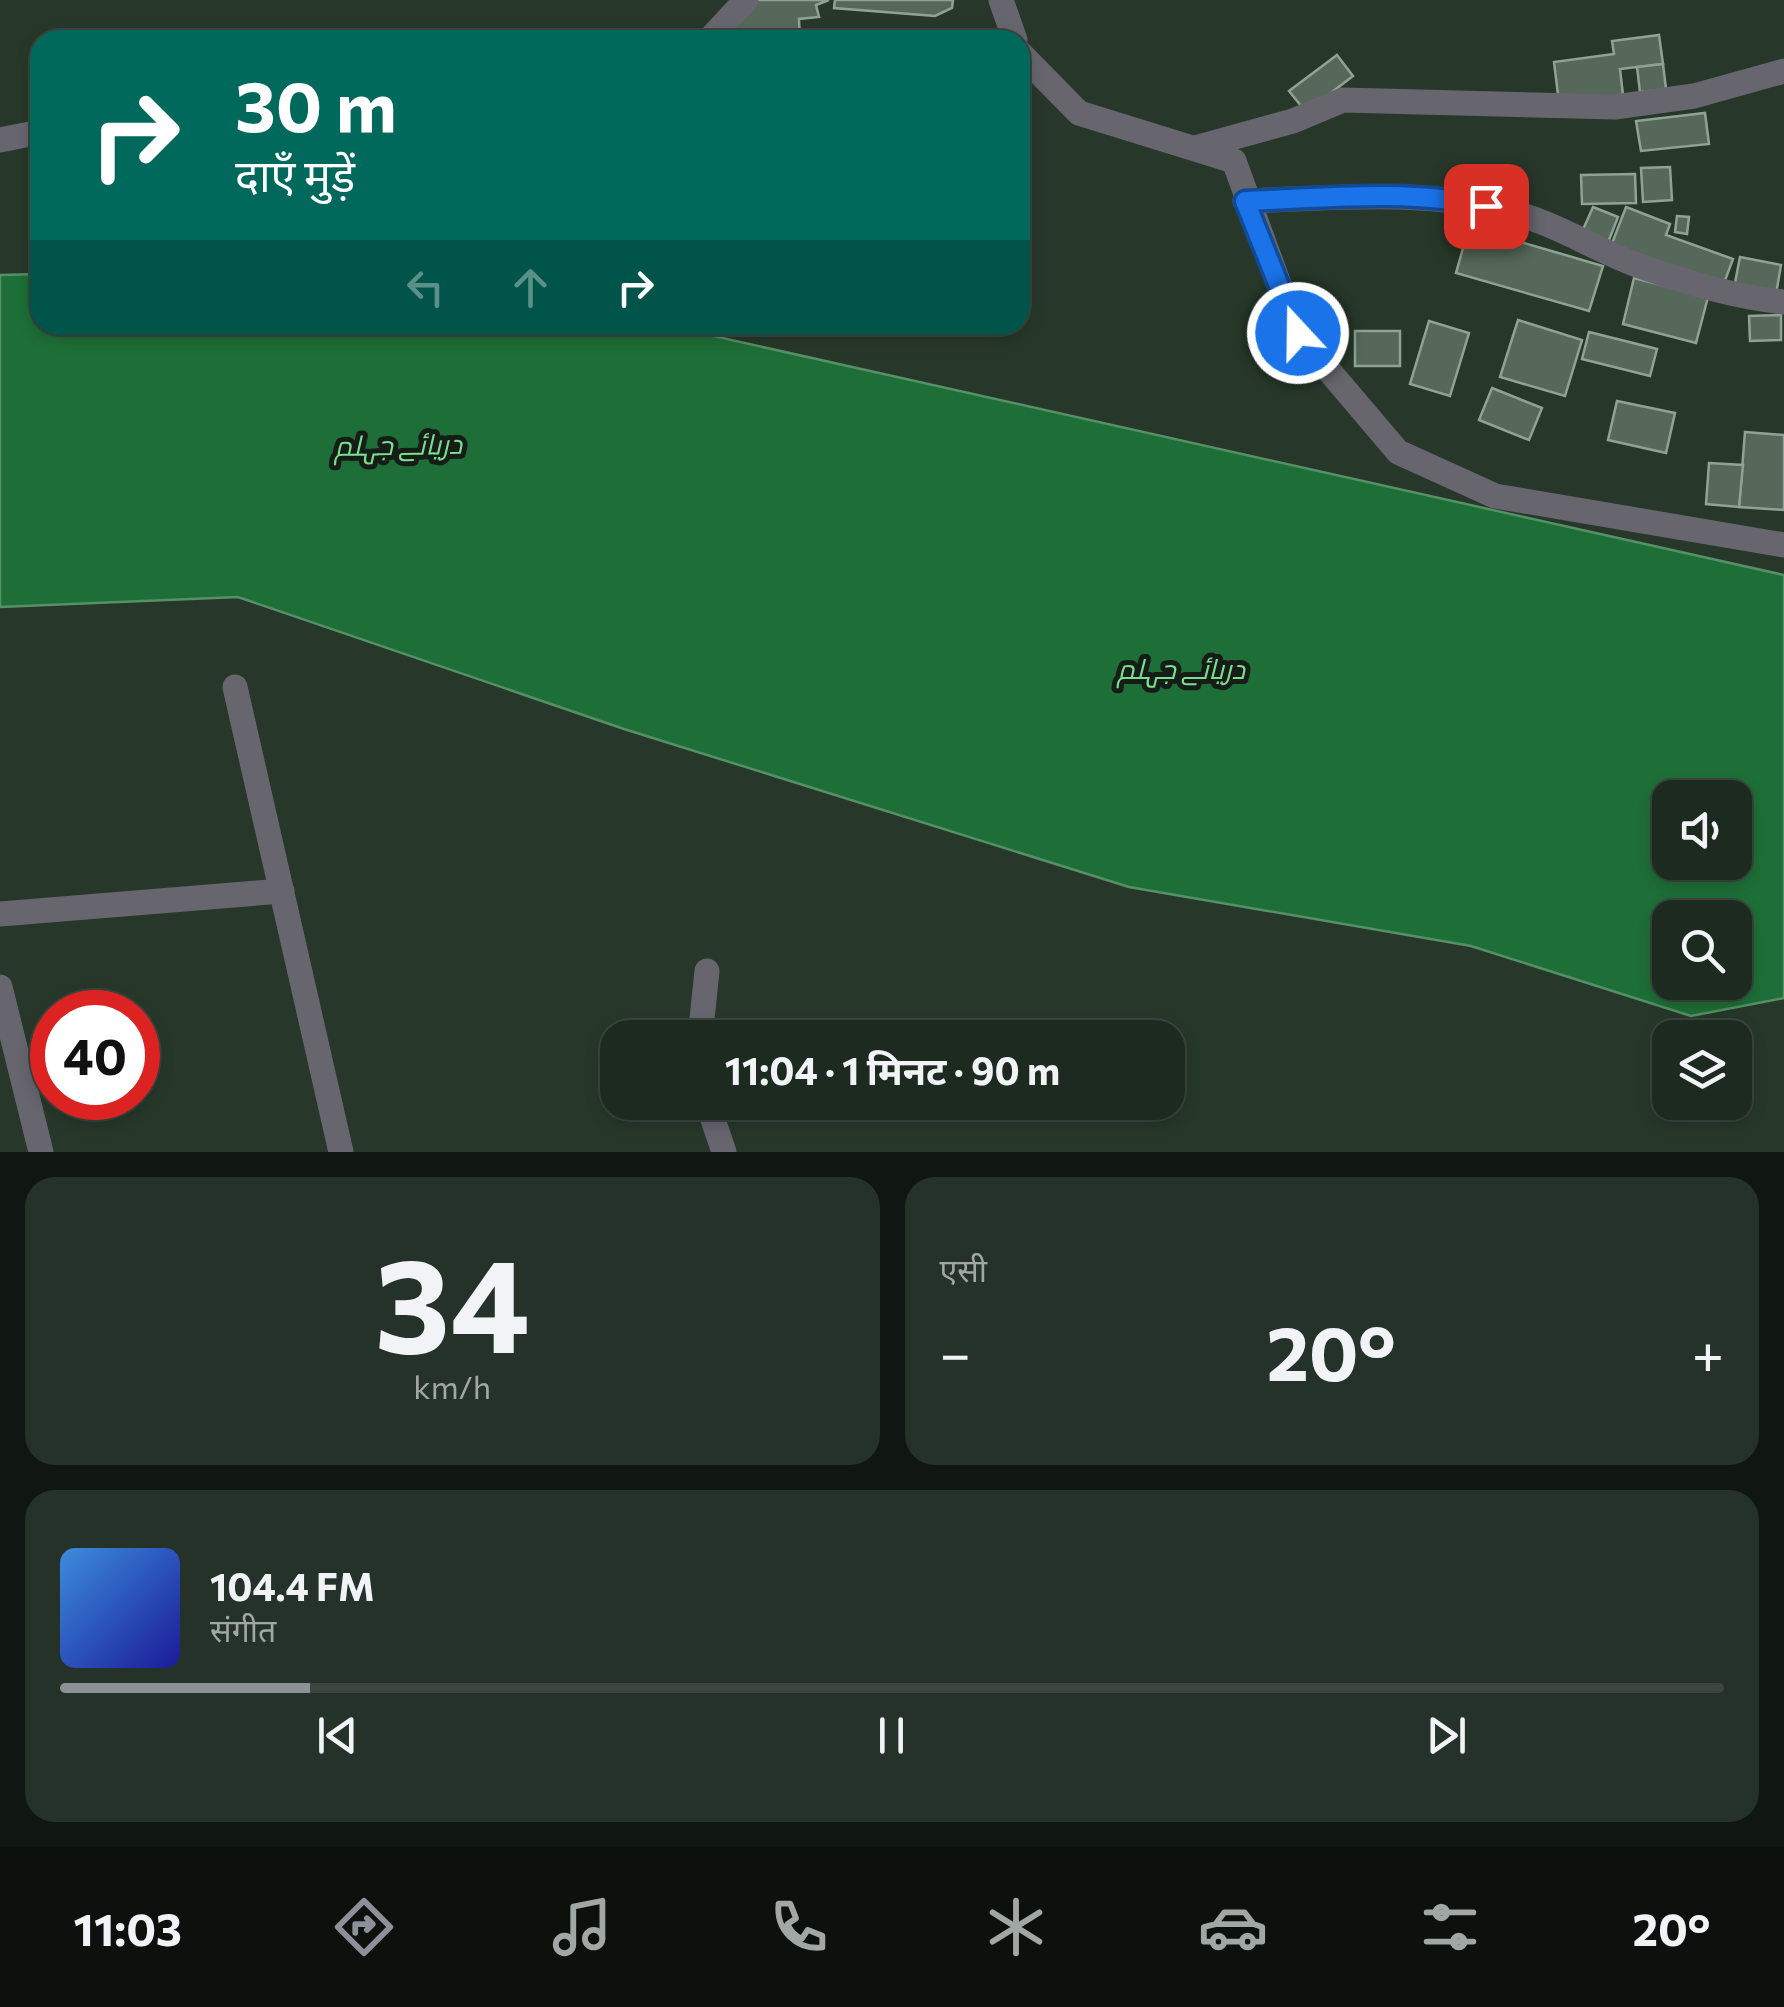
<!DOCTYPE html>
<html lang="hi">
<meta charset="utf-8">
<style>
body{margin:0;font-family:Commissioner,Cairo,"Noto Sans Devanagari",sans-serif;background:#253229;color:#f1f3f6;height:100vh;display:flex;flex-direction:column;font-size:38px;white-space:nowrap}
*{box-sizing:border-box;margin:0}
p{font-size:32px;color:#a0a7a5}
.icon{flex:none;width:55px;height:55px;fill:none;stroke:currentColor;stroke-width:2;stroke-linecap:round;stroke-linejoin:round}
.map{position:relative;height:1152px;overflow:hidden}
.details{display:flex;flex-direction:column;gap:25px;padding:25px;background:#101712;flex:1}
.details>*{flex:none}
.banner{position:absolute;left:30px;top:30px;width:1000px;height:305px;border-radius:30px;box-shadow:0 5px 15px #0003,0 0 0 2px #3b463e;background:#00695c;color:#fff;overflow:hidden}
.buttons{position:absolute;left:1652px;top:780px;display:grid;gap:20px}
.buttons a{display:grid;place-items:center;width:100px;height:100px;border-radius:20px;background:#1d2a20;box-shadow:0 5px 15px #0003,0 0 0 2px #3b463e;font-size:50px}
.speed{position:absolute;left:30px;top:990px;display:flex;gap:20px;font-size:50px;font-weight:700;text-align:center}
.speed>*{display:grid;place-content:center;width:130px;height:130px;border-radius:50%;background:#1d2a20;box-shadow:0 5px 15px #0003,0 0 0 2px #3b463e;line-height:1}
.speed .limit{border:15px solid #d22;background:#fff;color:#111}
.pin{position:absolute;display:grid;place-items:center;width:85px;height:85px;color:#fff;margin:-42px;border-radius:20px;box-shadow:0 5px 15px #0006}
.me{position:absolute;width:110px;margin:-55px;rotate:339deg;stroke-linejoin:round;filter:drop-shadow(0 0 8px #0008)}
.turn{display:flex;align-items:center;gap:35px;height:210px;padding:0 40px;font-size:45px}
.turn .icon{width:130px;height:130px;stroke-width:2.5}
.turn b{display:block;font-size:70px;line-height:85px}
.lanes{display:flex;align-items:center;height:95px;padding:0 40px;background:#0003;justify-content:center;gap:50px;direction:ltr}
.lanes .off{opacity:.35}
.big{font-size:75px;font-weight:700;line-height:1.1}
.details .card{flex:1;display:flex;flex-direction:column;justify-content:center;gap:15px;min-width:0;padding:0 35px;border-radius:30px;background:#253229}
.details .dial{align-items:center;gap:0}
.dial b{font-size:130px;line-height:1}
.song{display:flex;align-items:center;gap:30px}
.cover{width:120px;height:120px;border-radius:15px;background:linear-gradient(135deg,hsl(210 70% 55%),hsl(240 70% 35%))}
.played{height:10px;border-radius:5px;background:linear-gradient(90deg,#8c9099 15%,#3b463e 15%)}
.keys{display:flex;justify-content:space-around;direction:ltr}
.heat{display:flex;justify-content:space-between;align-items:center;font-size:55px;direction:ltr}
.details .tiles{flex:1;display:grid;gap:25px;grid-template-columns:1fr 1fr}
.card:last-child{grid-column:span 2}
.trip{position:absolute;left:600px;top:1020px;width:585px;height:100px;border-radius:30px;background:#1d2a20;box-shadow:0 5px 15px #0003,0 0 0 2px #3b463e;font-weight:700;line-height:100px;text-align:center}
.tab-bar{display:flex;height:160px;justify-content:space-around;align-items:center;background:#0c110d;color:#a0a7a5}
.tab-bar .icon{width:70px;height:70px}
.tab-bar .current{color:#8c9099}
.tab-bar b{font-size:45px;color:#f1f3f6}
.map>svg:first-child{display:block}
.water{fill:#1e6f37;stroke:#559066;stroke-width:2.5;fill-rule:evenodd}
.building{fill:#566859;stroke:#90a393;stroke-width:2.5}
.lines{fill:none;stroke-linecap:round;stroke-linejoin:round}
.minor{stroke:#67666f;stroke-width:25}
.route-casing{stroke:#114b97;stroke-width:25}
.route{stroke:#1a73e8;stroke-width:18}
.labels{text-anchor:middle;stroke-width:10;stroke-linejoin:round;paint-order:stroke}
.water-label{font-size:28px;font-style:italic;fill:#79df90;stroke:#161d17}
</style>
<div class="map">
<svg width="1784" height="1152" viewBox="0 0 1784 1152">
<rect width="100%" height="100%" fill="#27382a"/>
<!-- water -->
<path class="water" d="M 40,274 L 40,325 L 664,325 L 1784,575 L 1784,998 L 1691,1016 L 1471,946 L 1129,887 L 624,729 L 238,597 L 0,607 L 0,275 ZM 1670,798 L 1735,798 L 1735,862 L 1670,862 ZM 1670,918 L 1735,918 L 1735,982 L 1670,982 Z"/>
<!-- building -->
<g class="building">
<polygon points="751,0 829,0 816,5 819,17 799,19 800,40 730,40 731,22"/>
<polygon points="835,0 953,0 952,8 935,16 834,8"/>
<polygon points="1659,35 1663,64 1620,69 1623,95 1559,103 1554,62 1614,54 1612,41"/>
<polygon points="1337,55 1353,76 1306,112 1289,91"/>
<polygon points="1663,64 1666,89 1640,92 1637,67"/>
<polygon points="1705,113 1709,144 1641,151 1636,121"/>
<polygon points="1670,167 1672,200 1643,202 1641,168"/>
<polygon points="1635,174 1636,203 1582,204 1581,175"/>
<polygon points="1593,207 1618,217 1607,245 1581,234"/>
<polygon points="1626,207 1670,224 1666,235 1733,259 1723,286 1611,246"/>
<polygon points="1677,216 1689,217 1687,234 1675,232"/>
<polygon points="1469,227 1603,266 1589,311 1456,273"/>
<polygon points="1740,257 1781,265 1775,300 1733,293"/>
<polygon points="1634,278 1708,297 1696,343 1623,324"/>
<polygon points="1781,315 1781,340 1750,341 1749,316"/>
<polygon points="1518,320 1582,340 1565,396 1500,377"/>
<polygon points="1429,321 1469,333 1450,396 1410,384"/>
<rect x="1355" y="331" width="45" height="35"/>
<polygon points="1589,332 1657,349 1650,376 1582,359"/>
<polygon points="1492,388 1542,408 1529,440 1479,420"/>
<polygon points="1617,401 1675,413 1666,453 1608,440"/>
<polygon points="1745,432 1784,435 1784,510 1739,507"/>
<polygon points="1709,463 1743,465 1739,507 1706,504"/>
</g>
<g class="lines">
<!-- minor -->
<g class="minor">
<polyline points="1001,0 1015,40"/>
<polyline points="709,40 746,0"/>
<polyline points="1020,53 1079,113 1234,161 1297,333 1398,452 1495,496 1784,545"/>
<polyline points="0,140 40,132"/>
<polyline points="1195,148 1293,121 1343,100 1615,107 1694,96 1784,71"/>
<path d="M 1245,201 C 1333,198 1425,189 1511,212 C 1555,223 1594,249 1637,265 C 1685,282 1734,297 1784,302"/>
<polyline points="235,687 341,1152"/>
<polyline points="0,914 282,891"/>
<polyline points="0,987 41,1152"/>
<polyline points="700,1038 707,971"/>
<polyline points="707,1102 724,1152"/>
</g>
</g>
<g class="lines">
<defs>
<path id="route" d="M 1298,333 L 1245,201 C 1324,198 1408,189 1486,206"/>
</defs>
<!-- route casing -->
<use href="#route" class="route-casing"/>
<!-- route -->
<use href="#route" class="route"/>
</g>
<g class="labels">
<!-- water labels -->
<g class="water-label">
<text transform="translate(398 445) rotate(-1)" y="10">دریائے جہلم</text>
<text x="1181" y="679">دریائے جہلم</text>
</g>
</g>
</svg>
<div class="buttons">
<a><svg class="icon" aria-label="sound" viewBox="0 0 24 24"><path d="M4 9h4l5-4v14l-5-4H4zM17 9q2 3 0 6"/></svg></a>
<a><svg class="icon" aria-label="search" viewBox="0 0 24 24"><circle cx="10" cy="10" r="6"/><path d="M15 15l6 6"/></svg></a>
<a><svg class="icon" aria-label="layers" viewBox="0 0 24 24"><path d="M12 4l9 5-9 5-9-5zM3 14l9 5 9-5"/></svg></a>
</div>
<div class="speed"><div class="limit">40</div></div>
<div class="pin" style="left:1486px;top:206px;background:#d93025"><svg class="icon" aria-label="arrive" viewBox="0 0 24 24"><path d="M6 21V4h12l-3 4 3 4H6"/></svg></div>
<svg class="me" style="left:1298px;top:333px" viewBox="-20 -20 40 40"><circle r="17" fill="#1a73e8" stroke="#fff" stroke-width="3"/><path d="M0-11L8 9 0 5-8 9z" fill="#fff"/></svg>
<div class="trip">11:04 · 1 मिनट · 90 m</div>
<div class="banner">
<div class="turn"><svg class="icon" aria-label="right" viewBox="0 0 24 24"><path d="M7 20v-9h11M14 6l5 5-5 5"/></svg><div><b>30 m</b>दाएँ मुड़ें</div></div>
<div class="lanes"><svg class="icon off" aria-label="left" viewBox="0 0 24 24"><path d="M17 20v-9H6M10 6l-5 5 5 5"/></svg><svg class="icon off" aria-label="ahead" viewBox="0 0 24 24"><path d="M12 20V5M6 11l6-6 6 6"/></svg><svg class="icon" aria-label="right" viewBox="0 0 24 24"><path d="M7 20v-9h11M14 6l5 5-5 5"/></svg></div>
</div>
</div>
<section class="details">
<div class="tiles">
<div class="card dial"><b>34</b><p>km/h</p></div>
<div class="card"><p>एसी</p>
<div class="heat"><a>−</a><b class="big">20°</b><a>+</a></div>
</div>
<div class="card">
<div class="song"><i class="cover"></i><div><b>104.4 FM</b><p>संगीत</p></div></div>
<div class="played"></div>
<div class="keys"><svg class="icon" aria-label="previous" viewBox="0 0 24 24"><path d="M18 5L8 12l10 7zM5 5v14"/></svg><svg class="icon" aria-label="pause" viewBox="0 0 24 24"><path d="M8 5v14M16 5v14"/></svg><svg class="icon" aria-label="next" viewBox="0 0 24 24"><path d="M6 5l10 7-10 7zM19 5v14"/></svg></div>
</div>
</div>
</section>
<nav class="tab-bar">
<b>11:03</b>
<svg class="icon current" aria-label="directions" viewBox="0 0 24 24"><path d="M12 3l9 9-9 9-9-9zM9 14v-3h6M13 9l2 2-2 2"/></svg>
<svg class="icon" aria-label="music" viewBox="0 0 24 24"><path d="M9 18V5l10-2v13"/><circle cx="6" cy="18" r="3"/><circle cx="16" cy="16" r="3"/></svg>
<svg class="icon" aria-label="phone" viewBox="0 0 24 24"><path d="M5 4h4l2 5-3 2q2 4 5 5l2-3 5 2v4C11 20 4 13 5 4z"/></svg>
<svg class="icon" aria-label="climate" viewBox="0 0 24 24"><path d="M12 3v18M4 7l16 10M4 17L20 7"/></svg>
<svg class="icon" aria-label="car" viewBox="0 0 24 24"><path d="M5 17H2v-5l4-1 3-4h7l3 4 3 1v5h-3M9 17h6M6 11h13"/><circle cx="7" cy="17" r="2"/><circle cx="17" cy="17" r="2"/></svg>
<svg class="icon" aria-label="filters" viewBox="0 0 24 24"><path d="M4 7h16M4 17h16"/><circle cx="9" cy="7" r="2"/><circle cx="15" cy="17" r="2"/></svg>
<b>20°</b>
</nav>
